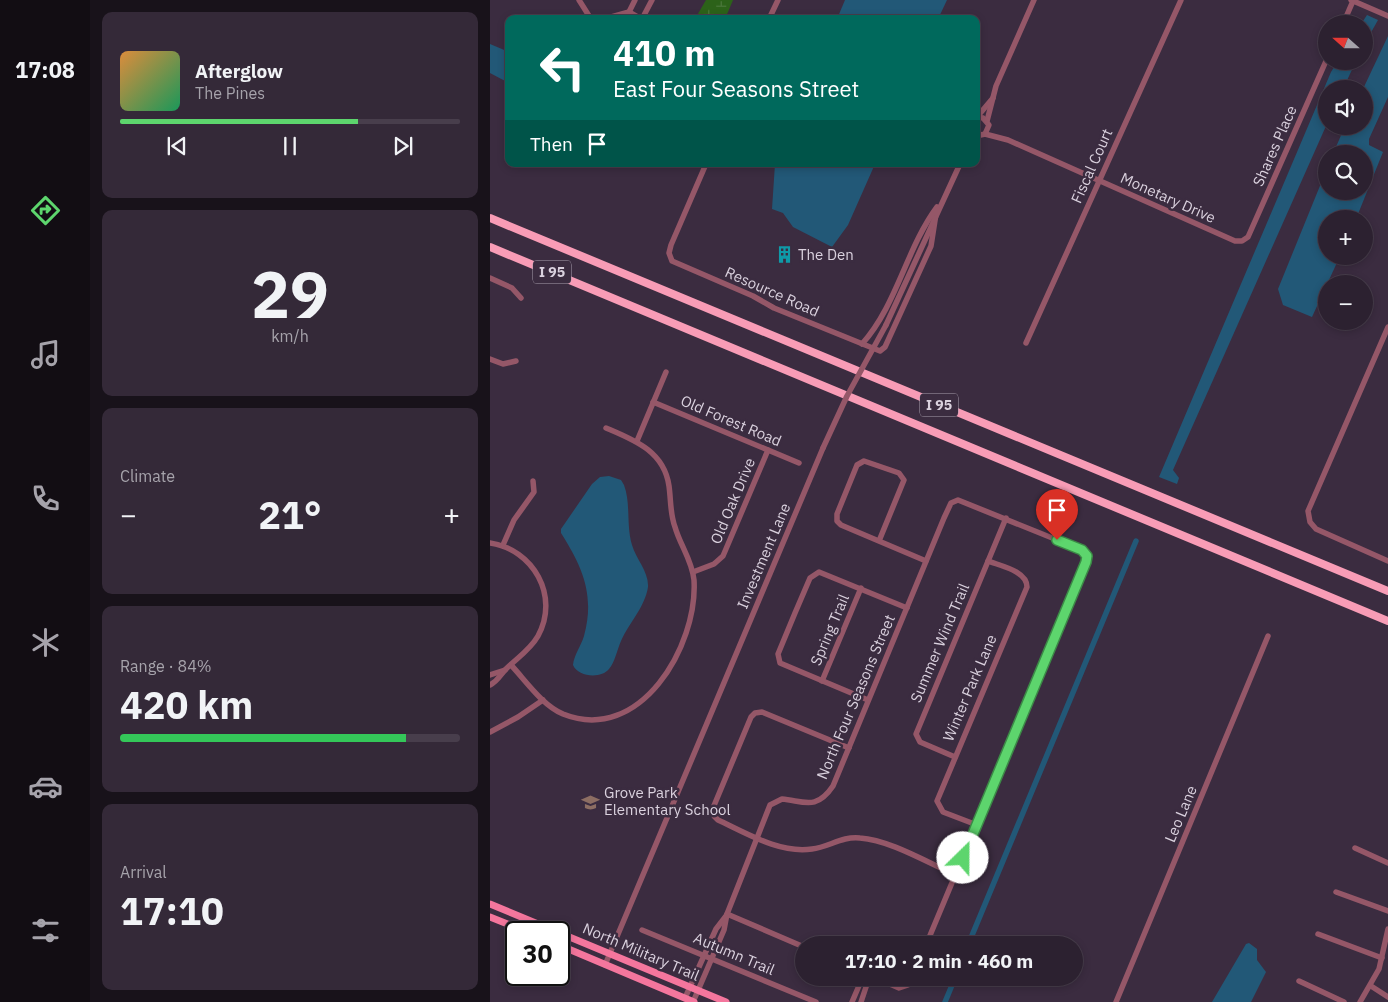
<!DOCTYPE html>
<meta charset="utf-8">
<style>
body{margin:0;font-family:"IBM Plex Sans",sans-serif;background:#342938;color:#f1f3f6;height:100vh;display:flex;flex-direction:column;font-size:19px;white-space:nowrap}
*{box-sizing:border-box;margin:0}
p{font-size:16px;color:#a6a3ab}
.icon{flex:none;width:28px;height:28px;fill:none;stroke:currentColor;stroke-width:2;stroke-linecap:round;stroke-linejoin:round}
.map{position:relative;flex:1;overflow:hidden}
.side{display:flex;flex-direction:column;gap:12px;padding:12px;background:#18121a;width:400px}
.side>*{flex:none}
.guide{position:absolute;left:15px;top:15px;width:475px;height:152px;border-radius:10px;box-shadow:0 2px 8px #0003,0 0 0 1px #483e4c;background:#00695c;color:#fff;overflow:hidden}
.needle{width:32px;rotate:291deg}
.controls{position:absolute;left:828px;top:15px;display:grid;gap:10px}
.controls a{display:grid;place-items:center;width:55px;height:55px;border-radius:50%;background:#2c2130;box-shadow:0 2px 8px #0003,0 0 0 1px #483e4c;font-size:25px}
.speed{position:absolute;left:15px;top:921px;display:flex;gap:10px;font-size:25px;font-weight:700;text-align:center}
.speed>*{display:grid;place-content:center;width:65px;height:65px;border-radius:50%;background:#2c2130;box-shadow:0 2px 8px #0003,0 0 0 1px #483e4c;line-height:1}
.speed .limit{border:2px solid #111;border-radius:8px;background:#fff;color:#111}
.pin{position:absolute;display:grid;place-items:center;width:42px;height:42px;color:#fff;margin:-51px -21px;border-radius:50% 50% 50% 0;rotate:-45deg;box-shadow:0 0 5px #0007}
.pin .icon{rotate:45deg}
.me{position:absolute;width:55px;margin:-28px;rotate:23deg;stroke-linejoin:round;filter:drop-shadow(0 0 4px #0008)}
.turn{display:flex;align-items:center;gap:18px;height:105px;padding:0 25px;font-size:22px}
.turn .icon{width:65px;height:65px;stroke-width:2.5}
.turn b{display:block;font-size:35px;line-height:42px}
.then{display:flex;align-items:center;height:48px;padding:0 25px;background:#0003;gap:10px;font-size:19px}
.big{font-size:38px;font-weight:700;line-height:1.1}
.side .tile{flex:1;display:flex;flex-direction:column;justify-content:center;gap:8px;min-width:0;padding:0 18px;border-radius:10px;background:#342938}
.side .dial{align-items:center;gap:0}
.dial b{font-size:65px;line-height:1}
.song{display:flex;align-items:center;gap:15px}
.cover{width:60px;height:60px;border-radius:8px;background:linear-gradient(135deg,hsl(30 70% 55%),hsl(150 70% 35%))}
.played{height:5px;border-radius:2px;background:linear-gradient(90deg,#5dd56d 70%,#483e4c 70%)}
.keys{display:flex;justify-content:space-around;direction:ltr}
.heat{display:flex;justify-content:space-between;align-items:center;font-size:28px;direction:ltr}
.charge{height:8px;border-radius:4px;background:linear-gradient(90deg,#34c759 84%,#483e4c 0)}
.trip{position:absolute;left:305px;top:936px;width:288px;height:50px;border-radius:25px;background:#2c2130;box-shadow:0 2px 8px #0003,0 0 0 1px #483e4c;font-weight:700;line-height:50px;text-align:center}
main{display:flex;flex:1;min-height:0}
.dock{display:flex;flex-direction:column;width:90px;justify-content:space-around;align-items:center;background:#120d13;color:#a6a3ab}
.dock .icon{width:35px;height:35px}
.dock .active{color:#5dd56d}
.dock b{font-size:22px;color:#f1f3f6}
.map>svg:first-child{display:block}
.wetland{fill:url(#wetland-marsh)}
.water{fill:#225877}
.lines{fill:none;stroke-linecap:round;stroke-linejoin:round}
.canal{stroke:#225877;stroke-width:5.5}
.minor{stroke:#955768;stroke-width:5.5}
.major{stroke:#f4769d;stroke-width:7}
.highway{stroke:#f89cb6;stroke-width:8}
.minor-bridge{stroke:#955768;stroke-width:5.5}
.route-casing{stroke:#3c8a47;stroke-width:12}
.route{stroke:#5dd56d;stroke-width:9}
.labels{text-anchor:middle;stroke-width:5;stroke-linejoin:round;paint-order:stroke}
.shield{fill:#3b2c40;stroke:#aaa0af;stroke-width:1}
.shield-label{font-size:14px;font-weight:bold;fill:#dad1de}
.street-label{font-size:15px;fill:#dad1de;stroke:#3b2c40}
.poi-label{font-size:15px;fill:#dad1de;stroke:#3b2c40;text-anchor:start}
</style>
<main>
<nav class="dock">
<b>17:08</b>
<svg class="icon active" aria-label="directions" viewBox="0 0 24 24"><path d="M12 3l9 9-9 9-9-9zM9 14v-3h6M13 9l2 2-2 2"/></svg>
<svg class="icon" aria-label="music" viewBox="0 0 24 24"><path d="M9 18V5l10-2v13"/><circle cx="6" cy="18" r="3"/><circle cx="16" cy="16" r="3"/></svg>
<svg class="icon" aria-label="phone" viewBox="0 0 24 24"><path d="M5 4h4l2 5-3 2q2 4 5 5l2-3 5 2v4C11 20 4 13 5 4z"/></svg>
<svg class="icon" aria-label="climate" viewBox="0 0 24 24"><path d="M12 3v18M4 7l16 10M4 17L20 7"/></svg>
<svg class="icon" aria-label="car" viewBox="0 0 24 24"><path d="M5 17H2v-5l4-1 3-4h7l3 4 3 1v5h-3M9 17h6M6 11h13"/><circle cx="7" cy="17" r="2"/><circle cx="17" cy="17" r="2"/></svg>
<svg class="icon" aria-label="filters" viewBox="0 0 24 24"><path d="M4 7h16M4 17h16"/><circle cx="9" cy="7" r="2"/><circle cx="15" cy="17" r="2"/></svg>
</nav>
<section class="side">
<div class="tile">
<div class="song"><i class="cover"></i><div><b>Afterglow</b><p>The Pines</p></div></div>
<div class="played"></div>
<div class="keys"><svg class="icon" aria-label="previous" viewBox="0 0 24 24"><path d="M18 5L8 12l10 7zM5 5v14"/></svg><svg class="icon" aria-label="pause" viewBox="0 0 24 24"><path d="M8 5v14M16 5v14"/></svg><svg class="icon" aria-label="next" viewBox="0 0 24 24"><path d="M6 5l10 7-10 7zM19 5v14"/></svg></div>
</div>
<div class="tile dial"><b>29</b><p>km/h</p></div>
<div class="tile"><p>Climate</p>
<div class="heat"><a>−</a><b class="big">21°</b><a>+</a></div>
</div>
<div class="tile"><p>Range · 84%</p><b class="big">420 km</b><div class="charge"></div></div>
<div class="tile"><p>Arrival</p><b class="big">17:10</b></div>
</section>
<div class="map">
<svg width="898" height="1002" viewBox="0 0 898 1002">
<defs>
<pattern id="wetland-marsh" width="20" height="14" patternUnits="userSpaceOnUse" patternTransform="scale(1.25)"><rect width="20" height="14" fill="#2c6219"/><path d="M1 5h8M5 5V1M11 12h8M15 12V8" fill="none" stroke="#4a773a"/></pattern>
</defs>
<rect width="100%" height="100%" fill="#3b2c40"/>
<!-- wetland -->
<polygon class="wetland" points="216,0 243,0 235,19 205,19"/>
<!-- water -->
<g class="water">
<polygon points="355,0 457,0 448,19 347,19"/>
<polygon points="877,15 888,20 874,45 874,24 871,24"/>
<polygon points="898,36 898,97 879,139 879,145 893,152 866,219 836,219 836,256 850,256 822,317 793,305 788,289 836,171 836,191 874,191 874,154 843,154 855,126 874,126 873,89"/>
<polygon points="0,44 19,52 19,81 17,82 0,73"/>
<polygon points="848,61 866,61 853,89 836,89 836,126 683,470 689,478 687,484 669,477 841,72"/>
<polygon points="285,164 385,164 358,225 342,247 303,227 293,213 282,209"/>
<path d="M 119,476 L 131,480 L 134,485 C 141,504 136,525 142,545 C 146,559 159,572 158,587 C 155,607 139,623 131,641 C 127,650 125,662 119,669 C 111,679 88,677 83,665 C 84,655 91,646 94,636 C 105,595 93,568 71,533 L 71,529 L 102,484 L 110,477 Z"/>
<polygon points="759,943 767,949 767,960 776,972 761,1002 722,1002 756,944"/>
</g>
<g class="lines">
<!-- canal -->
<g class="canal">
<polyline points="478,945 646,541"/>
<polyline points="455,1002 465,978"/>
</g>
<!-- minor -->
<g class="minor">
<polyline points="89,0 101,19"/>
<polyline points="861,0 898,16"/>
<polyline points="139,12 151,19"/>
<polyline points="114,19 139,12 145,0"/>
<polyline points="152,19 162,0"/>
<polyline points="279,19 288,0"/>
<polyline points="853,24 863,1"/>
<polyline points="486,117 493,118 499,125 495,134 486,136"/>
<polyline points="487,117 503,98"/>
<polyline points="497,121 506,86 544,0"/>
<polyline points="495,134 518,140 745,241 752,241 758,237 836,61"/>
<polyline points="216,164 181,245 179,253 182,261 263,296 284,308 390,351 395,347 441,246 446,214"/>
<polyline points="0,278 22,288 31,298"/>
<polyline points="396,325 470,164"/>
<polyline points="898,327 818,511 820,522 826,529 898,561"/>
<polyline points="536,343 691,0"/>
<path d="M 372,344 C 407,305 416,249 447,207"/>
<polyline points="0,359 13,364 26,361"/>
<polyline points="163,402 309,463"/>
<polyline points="147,441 176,372"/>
<polyline points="389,541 414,480 409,473 374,461 367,465 347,514 347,521 351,525 436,561"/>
<path d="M 0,543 C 43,549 70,596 48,636 C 40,650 27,658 16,669 C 10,675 8,681 0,685"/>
<polyline points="13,545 24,520 44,492 43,481"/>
<polyline points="203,572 224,564 233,556 278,450"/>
<path d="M 21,665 C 36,681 52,705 73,714 C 150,745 208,646 204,580 C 202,560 190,545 185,527 C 180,514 181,500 179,486 C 174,451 144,440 116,428"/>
<polyline points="0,675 15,670"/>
<polyline points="332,681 371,588"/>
<polyline points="378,700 290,663 288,654 305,613 320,578 329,572 417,608"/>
<polyline points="0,732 28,717 53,700"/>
<path d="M 359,748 L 272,712 L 265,713 L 261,717 L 223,808 L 224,816 L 228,820 C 256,833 290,854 322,849 C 339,847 352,836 370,838 C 400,840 438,863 466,875"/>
<polyline points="465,757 430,742 426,734 516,518"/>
<path d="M 487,825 L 453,812 L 447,801 L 537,587 C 537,571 511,566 498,561"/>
<polyline points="865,848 898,863"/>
<polyline points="846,892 898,911"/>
<polyline points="237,914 314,947"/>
<polyline points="152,930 326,1002"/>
<polyline points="828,934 892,958"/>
<polyline points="115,965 333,448"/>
<polyline points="386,978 409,988 418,985 421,978"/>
<polyline points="809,981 854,1002"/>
<polyline points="881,986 898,997"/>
<polyline points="195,998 226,929 236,916"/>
<path d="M 203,1002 L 234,930 L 237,914 L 280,805 L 292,799 C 314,801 326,811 343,786 L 454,518 L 461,503 L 468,500 L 592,550 L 597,556 L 596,562 L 436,945"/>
<polyline points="362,1002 371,981 376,978"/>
<polyline points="371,1002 379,978"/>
<polyline points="626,1002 778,636"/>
<polyline points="870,1002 889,969 898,929"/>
</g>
<!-- major -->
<g class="major">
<polyline points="0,904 236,1002"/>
<polyline points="0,917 38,932"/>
<polyline points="69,945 204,1002"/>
</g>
<!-- highway -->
<g class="highway">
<polyline points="0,218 898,591"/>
<polyline points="0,247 898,621"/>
</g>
<!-- minor-bridge -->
<polyline class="minor-bridge" points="333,448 357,396 396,325"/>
</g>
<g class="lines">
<defs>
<polyline id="route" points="473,858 596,562 597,556 592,550 567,540"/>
</defs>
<!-- route casing -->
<use href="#route" class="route-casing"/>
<!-- route -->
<use href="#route" class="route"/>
</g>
<!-- icons -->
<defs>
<symbol id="building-bare" viewBox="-9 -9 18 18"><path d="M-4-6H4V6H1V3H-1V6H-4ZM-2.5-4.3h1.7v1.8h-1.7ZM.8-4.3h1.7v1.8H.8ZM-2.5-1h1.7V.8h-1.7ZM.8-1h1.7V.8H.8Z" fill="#0f9aa8" stroke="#3b2c40" stroke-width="2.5" paint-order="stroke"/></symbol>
<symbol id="school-bare" viewBox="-9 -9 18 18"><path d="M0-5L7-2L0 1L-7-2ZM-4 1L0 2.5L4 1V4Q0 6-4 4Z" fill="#8d6e63" stroke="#3b2c40" stroke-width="2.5" paint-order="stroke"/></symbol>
</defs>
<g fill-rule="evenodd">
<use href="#building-bare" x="282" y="242" width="25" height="25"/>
<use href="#school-bare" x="88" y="790" width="25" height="25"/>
</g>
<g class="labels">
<!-- shield labels -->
<g class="shield">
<rect x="43" y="260.5" width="38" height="23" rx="4"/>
<rect x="430" y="393.5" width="38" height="23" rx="4"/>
</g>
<g class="shield-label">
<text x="62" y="277">I 95</text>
<text x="449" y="410">I 95</text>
</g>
<!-- street labels -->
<g class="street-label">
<text transform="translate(785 146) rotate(-66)" y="5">Shares Place</text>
<text transform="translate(602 166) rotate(-66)" y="5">Fiscal Court</text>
<text transform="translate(678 198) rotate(24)" y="5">Monetary Drive</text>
<text transform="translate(282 292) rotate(24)" y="5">Resource Road</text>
<text transform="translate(241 421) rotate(23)" y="5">Old Forest Road</text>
<text transform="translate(243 501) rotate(-67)" y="5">Old Oak Drive</text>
<text transform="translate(274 556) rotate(-67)" y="5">Investment Lane</text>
<text transform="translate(340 630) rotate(-67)" y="5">Spring Trail</text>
<text transform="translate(450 643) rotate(-67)" y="5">Summer Wind Trail</text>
<text transform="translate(480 688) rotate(-67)" y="5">Winter Park Lane</text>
<text transform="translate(366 697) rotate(-67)" y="5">North Four Seasons Street</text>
<text transform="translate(691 814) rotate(-67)" y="5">Leo Lane</text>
<text transform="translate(151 952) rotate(23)" y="5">North Military Trail</text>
<text transform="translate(244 954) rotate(23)" y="5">Autumn Trail</text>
</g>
<!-- poi labels -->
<g class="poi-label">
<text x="308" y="260">The Den</text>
<text x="114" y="798">Grove Park<tspan x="114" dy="17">Elementary School</tspan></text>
</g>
</g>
</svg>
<div class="controls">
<a><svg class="needle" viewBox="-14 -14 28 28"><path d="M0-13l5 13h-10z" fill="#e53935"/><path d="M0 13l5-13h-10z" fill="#a6a3ab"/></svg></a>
<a><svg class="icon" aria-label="sound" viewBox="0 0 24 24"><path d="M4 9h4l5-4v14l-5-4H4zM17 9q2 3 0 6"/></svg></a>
<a><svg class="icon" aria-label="search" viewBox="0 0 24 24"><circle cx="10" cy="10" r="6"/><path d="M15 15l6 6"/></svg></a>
<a>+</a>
<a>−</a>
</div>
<div class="speed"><div class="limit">30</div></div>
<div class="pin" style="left:567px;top:540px;background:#d93025"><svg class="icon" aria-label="arrive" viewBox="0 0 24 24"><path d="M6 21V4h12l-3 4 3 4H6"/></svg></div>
<svg class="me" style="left:473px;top:858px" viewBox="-20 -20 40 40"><circle r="19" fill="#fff"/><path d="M0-13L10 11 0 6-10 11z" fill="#5dd56d"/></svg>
<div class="trip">17:10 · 2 min · 460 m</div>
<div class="guide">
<div class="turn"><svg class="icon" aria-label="left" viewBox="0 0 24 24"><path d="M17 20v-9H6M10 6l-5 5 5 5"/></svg><div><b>410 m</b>East Four Seasons Street</div></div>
<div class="then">Then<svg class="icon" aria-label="arrive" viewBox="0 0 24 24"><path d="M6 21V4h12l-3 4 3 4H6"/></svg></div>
</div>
</div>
</main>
